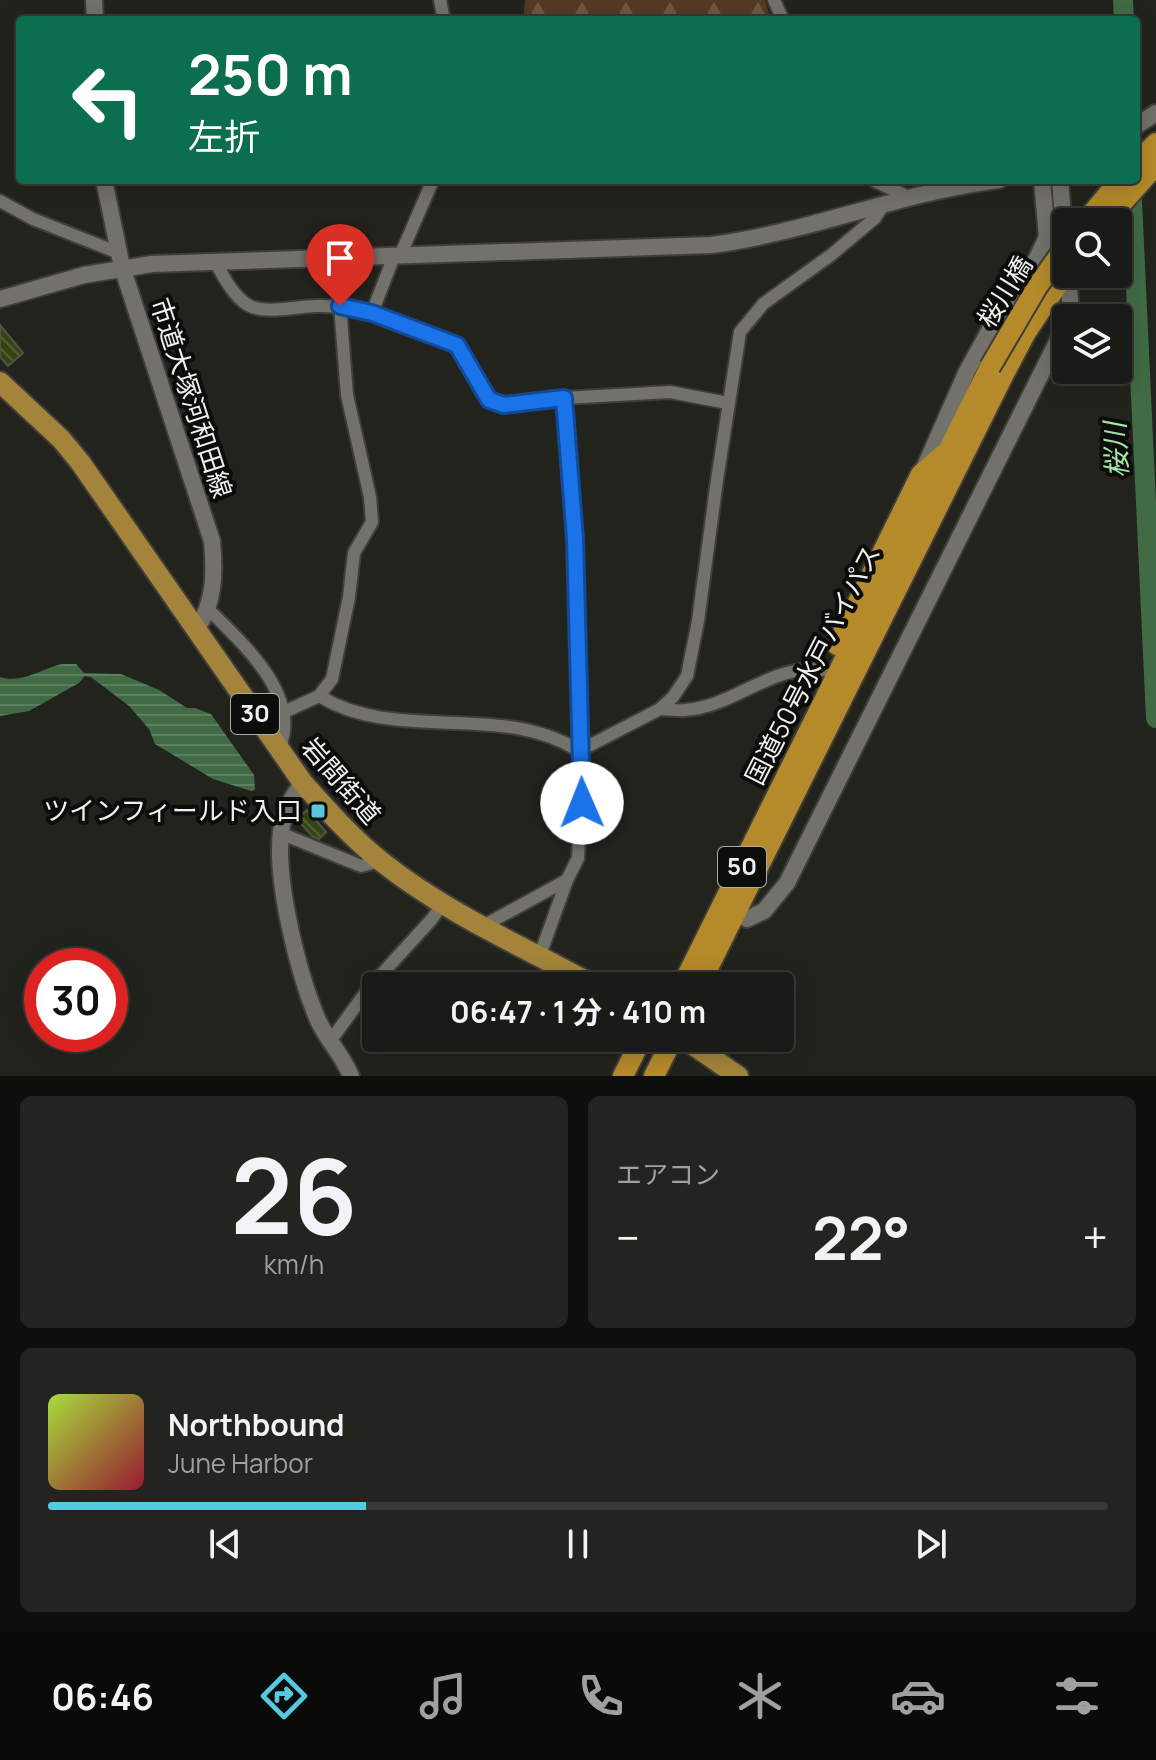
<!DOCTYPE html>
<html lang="ja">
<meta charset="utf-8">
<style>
body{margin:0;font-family:Manrope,"Noto Sans JP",sans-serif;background:#23231f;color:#f1f3f6;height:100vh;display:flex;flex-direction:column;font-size:30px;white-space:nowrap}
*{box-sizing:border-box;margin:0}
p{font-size:26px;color:#9fa1a1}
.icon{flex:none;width:44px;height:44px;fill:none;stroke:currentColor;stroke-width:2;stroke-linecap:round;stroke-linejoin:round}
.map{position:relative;height:1076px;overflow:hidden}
.panel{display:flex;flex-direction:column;gap:20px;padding:20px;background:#0e0e0c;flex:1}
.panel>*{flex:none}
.top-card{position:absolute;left:16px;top:16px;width:1124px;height:168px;border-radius:8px;box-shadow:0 4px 20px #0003,0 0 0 2px #383835;background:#0b6e4f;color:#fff;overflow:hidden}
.buttons{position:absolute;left:1052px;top:208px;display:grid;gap:16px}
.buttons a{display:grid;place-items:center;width:80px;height:80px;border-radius:8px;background:#1a1a16;box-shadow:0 4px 20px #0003,0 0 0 2px #383835;font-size:40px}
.speed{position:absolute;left:24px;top:948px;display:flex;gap:16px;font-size:40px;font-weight:700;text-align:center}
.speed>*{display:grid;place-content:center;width:104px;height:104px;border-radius:50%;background:#1a1a16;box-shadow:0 4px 20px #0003,0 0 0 2px #383835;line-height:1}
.speed .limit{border:12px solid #d22;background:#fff;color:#111}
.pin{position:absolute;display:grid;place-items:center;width:68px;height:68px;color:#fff;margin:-82px -34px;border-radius:50% 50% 50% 0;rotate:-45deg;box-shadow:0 0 8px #0007}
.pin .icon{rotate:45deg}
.me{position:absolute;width:88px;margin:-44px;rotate:359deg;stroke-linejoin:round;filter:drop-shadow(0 0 6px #0008)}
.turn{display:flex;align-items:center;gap:28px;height:168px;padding:0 40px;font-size:36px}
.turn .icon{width:104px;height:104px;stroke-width:2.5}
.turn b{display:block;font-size:56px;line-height:68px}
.big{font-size:60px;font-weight:700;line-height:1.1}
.panel .widget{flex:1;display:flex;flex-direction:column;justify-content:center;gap:12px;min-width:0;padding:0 28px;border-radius:12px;background:#23231f}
.panel .dial{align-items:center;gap:0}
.dial b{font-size:104px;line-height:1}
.song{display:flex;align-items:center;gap:24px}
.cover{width:96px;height:96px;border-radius:12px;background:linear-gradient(135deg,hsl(80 70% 55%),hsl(350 70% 35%))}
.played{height:8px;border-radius:4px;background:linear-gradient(90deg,#56c9e1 30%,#383835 30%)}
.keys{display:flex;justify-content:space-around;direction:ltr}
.heat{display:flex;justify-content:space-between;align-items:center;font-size:44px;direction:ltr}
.panel .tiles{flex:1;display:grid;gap:20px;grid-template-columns:1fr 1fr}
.widget:last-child{grid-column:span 2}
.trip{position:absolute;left:362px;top:972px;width:432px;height:80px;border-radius:8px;background:#1a1a16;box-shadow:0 4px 20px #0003,0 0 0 2px #383835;font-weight:700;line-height:80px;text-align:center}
.tabs{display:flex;height:128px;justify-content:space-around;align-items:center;background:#0a0a09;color:#9fa1a1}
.tabs .icon{width:56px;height:56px}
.tabs .current{color:#56c9e1}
.tabs b{font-size:36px;color:#f1f3f6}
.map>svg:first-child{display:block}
.forest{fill:url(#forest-firs)}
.water{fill:url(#water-rules)}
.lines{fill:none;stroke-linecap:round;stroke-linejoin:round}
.river{stroke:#406b45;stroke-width:20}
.building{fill:url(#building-back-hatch);stroke:#50524c;stroke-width:2}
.minor-casing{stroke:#3f3e3a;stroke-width:16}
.tertiary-casing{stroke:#3f3e3a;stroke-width:20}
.primary-casing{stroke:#3f3e3a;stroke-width:24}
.trunk-casing{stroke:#3f3e3a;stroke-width:24}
.minor{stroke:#72716b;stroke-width:12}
.tertiary{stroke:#72716b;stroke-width:16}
.primary{stroke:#a3843a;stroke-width:20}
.trunk{stroke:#b48a2a;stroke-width:20}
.trunk-bridge-casing{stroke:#3f3e3a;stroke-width:24;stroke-linecap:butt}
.trunk-bridge{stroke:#b48a2a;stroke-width:20}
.route-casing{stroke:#114b97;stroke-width:20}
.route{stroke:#1a73e8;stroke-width:14}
.poi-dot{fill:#56c9e1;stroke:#0c0c0a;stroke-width:3}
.labels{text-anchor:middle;stroke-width:8;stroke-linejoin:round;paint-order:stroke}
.shield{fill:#0c0c0a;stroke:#acaca8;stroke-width:2}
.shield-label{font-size:24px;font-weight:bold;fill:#f0f0ec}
.street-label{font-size:26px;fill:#f0f0ec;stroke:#0c0c0a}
.poi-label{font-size:26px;fill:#f0f0ec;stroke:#0c0c0a;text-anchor:end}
.water-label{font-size:28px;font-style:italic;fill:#a3e6aa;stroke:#0c0c0a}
</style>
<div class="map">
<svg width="1156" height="1076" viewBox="0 0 1156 1076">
<defs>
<pattern id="forest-firs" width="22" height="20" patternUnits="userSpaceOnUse" patternTransform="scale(2)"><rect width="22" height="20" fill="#543a24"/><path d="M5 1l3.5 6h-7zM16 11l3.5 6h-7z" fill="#6d5744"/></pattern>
<pattern id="water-rules" width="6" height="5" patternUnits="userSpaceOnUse" patternTransform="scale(2)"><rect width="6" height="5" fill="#406b45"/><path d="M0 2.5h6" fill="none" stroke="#5c8060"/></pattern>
<pattern id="building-back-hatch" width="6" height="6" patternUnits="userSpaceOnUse" patternTransform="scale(2)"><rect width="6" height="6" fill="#344411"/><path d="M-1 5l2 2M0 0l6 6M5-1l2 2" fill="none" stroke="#525f34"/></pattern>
</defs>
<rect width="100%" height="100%" fill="#23231e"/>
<!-- forest -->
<polygon class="forest" points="525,0 765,0 771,20 523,20"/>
<!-- water -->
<path class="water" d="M 62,664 L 76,664 L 84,673 L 121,674 L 159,690 L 187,708 L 195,708 L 211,714 L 254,775 L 255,790 L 251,791 L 213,779 L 155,744 L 149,729 L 129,706 L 91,677 L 85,676 L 79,683 L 29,711 L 0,716 L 0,677 C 23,684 40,669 62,664 Z"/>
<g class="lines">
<!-- river -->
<g class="river">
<polyline points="1123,0 1124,20"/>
<polyline points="1131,180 1156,718"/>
</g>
</g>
<!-- building -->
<g class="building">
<polygon points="0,325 23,353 8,366 0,357"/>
<polygon points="307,810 326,832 319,839 312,836 297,819"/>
</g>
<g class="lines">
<defs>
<g id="minor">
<polyline points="440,0 444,20"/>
<polyline points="774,0 783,20"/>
<polyline points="873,180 908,197"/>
<polyline points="0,201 33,219 119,253"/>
<polyline points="400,256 433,180"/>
<path d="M 215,261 C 223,276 233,296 248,305 C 265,315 297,306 316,306 C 365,304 411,328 457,345 L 489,400 L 504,405 L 564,398 L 670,392 L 728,403"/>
<polyline points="372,313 394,256"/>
<path d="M 208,609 C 241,642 303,696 279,749"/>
<path d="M 319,696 C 398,744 501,701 579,751"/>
<path d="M 660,709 C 668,709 677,711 685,710 C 734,707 772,663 824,670"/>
<polyline points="282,713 319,696 332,679 349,597 354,553 372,522 370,497 347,395 340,306"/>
<polyline points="579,751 660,709 673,697 687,676 698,621 717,480 740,332 763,304 831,255 875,218 884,204"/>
<polyline points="280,833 361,866 380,861"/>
<polyline points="483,926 567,880"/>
<polyline points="540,955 567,880 578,858 582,772 579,751 575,539 564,398"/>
<polyline points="331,1040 369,988 431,920 443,904"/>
</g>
<g id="tertiary">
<polyline points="94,0 95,20"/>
<polyline points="1136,126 1156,113"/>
<path d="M 104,180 L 122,267 L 212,541 C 215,572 215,603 196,630"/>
<polyline points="1060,180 1066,254"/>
<polyline points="1068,274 1071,314 1069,318"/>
<path d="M 0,299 L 84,275 L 152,264 L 712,245 C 810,232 901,192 999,180"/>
<polyline points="922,473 967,371 988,333 1036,260 1047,237 1042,180"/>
<path d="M 303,783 C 291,797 283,814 281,832 C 275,881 298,972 317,1018 C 326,1039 342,1054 351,1076"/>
<polyline points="747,919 764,911 787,883 1066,324"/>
</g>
<g id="primary">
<path d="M 0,382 L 61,439 L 80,462 L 303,783 C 328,811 353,839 382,862 C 446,913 524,947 595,986"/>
<polyline points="683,1038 738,1076"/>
</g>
<g id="trunk">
<polyline points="1136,163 1156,143"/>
<polyline points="1085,222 1120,180"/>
<polyline points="1105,222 1156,165"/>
<polyline points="837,645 921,474 943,455"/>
<polyline points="682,986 990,367"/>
<polyline points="699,986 1004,374 1025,334 1066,272"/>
<polyline points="623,1076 642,1038"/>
<polyline points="654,1076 673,1038"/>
</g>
</defs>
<!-- minor casing -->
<use href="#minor" class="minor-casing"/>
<!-- tertiary casing -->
<use href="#tertiary" class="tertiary-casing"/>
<!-- primary casing -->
<use href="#primary" class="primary-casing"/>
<!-- trunk casing -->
<use href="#trunk" class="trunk-casing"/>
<!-- minor -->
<use href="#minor" class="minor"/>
<!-- tertiary -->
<use href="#tertiary" class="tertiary"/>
<!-- primary -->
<use href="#primary" class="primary"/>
<!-- trunk -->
<use href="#trunk" class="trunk"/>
<defs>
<polyline id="trunk-bridge" points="990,367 1037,287 1066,246"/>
</defs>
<!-- trunk-bridge casing -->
<use href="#trunk-bridge" class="trunk-bridge-casing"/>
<!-- trunk-bridge -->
<use href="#trunk-bridge" class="trunk-bridge"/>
</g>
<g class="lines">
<defs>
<polyline id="route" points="340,306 372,313 457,345 489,400 504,405 564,398 575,539 582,803"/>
</defs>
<!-- route casing -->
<use href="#route" class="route-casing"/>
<!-- route -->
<use href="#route" class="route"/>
</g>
<!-- markers -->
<rect class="poi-dot" x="310" y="803" width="16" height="16" rx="4"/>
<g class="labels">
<!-- shield labels -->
<g class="shield">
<rect x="231" y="694" width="48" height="40" rx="6"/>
<rect x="718" y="847" width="48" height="40" rx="6"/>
</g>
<g class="shield-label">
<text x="255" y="722">30</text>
<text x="742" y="875">50</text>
</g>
<!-- street labels -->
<g class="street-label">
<text transform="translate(1005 292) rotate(-58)" y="9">桜川橋</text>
<text transform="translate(191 398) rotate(72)" y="9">市道大塚河和田線</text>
<text transform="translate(813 665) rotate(-63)" y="9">国道50号水戸バイパス</text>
<text transform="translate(341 781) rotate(49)" y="9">岩間街道</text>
</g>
<!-- poi labels -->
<g class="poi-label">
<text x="302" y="820">ツインフィールド入口</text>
</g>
<!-- water labels -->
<g class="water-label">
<text transform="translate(1116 450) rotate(-93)" y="10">桜川</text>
</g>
</g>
</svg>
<div class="buttons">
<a><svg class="icon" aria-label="search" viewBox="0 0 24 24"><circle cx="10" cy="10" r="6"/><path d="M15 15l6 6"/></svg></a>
<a><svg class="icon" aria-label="layers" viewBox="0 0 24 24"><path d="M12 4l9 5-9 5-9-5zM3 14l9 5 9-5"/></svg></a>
</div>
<div class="speed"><div class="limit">30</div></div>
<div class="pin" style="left:340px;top:306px;background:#d93025"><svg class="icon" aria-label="arrive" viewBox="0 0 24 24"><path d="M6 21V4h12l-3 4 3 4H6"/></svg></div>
<svg class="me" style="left:582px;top:803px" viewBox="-20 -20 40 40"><circle r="19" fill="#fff"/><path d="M0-13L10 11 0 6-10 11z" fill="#1a73e8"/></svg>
<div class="trip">06:47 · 1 分 · 410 m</div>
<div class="top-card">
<div class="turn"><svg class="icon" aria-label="left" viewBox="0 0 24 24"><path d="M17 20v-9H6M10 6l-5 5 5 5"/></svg><div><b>250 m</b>左折</div></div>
</div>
</div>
<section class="panel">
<div class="tiles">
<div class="widget dial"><b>26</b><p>km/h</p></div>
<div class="widget"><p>エアコン</p>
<div class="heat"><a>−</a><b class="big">22°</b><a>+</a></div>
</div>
<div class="widget">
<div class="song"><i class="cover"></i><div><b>Northbound</b><p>June Harbor</p></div></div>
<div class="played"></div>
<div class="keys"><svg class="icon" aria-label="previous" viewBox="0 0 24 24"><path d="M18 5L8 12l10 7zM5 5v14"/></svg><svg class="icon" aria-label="pause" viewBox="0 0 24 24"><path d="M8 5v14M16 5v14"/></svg><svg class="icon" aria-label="next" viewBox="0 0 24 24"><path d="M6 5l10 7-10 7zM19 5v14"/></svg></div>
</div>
</div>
</section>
<nav class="tabs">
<b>06:46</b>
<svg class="icon current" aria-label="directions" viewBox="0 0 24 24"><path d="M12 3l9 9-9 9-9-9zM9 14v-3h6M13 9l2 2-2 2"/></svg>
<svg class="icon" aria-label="music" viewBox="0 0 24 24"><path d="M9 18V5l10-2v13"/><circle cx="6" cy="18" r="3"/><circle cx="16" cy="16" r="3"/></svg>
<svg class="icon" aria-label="phone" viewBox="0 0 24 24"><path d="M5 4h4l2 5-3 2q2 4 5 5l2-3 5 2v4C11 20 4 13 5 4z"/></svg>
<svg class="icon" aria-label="climate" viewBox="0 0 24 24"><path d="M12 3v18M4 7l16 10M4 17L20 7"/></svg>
<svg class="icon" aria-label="car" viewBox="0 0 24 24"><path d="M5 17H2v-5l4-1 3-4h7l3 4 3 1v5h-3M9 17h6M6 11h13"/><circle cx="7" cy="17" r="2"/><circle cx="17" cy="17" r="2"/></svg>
<svg class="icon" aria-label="filters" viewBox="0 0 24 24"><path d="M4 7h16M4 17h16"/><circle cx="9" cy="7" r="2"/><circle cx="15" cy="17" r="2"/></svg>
</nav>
